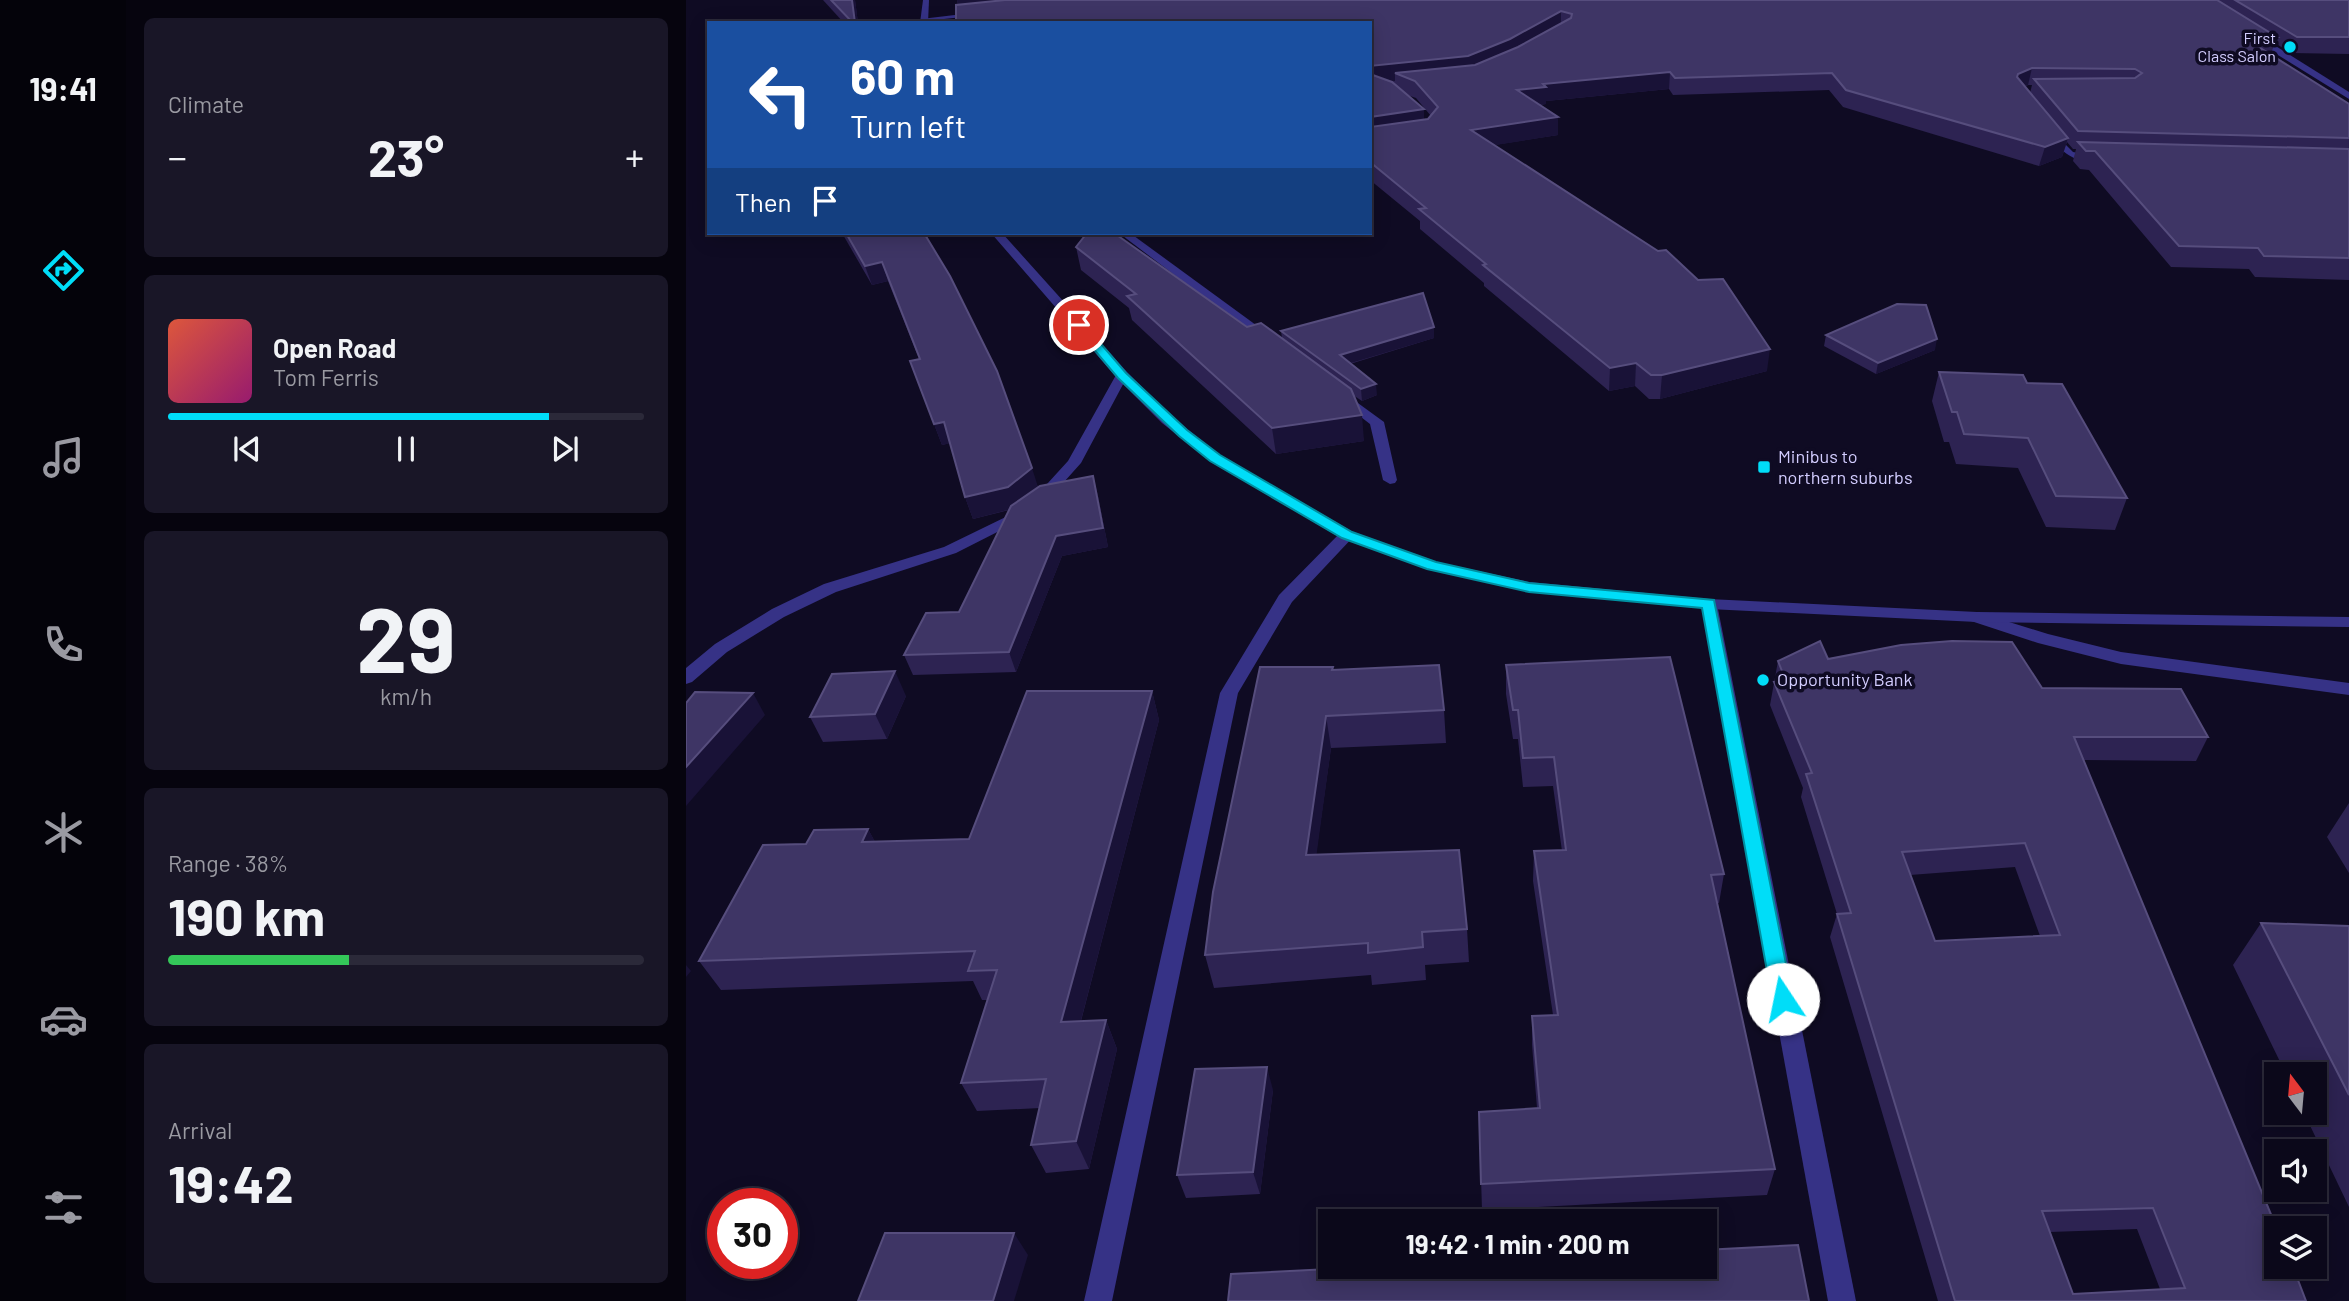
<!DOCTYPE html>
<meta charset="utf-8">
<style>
body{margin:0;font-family:Barlow,sans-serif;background:#191627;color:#f1f3f6;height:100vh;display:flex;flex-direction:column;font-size:26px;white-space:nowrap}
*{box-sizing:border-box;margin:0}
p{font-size:23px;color:#9a9aa2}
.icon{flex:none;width:38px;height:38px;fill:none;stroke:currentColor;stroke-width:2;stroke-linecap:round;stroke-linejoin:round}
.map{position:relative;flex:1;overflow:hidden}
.panel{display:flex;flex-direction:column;gap:18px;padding:18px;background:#06040e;width:560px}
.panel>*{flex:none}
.banner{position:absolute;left:21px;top:21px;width:665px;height:214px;border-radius:0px;box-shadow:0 4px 18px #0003,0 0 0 2px #2b2939;background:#1a4fa0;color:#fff;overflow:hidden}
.needle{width:46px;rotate:344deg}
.tools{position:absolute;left:1578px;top:1062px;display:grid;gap:14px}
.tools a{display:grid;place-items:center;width:63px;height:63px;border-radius:0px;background:#0b081a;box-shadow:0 4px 18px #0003,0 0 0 2px #2b2939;font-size:35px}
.speed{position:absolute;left:21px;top:1188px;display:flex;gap:14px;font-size:35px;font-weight:700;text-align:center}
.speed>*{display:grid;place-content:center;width:91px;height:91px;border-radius:50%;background:#0b081a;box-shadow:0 4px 18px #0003,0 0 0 2px #2b2939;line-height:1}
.speed .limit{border:10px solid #d22;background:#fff;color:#111}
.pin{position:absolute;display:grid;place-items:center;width:60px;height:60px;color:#fff;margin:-30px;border:4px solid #fff;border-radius:50%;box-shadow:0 2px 7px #0007}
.me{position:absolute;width:77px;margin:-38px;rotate:349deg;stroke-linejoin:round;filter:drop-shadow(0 0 5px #0008)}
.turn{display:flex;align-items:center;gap:24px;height:147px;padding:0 28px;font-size:32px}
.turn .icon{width:91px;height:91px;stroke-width:2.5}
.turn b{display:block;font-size:49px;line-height:60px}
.then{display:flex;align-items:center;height:66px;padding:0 28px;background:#0003;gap:14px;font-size:26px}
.big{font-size:52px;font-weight:700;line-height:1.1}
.panel .widget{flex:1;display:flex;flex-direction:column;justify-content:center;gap:10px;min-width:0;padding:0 24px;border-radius:10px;background:#191627}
.panel .dial{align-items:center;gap:0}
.dial b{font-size:91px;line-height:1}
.song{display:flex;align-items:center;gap:21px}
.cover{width:84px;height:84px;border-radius:10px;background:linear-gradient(135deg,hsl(10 70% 55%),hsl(320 70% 35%))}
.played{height:7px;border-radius:4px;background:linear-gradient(90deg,#00ddf8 80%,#2b2939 80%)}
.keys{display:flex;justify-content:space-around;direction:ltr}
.heat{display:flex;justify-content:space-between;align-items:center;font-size:38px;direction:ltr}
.charge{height:10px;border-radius:5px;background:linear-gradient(90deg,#34c759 38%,#2b2939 0)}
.trip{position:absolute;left:632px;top:1209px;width:399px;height:70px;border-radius:0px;background:#0b081a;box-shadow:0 4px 18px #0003,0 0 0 2px #2b2939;font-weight:700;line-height:70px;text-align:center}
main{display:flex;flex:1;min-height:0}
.dock{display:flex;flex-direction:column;width:126px;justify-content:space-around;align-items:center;background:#04030a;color:#9a9aa2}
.dock .icon{width:49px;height:49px}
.dock .active{color:#00ddf8}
.dock b{font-size:32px;color:#f1f3f6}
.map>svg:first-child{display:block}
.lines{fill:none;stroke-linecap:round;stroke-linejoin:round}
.minor{fill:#363286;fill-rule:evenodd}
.tertiary{fill:#363286;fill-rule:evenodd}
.wall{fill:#2d2352;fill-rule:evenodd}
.shaded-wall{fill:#191237}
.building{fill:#3e3565;stroke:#564d7d;stroke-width:2;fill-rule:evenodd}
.route{fill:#00ddf8;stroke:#0090a1;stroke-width:2}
.poi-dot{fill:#00ddf8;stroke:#0f0b23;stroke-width:2.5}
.labels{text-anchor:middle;stroke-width:7;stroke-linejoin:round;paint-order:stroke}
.far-poi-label{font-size:16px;fill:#d3cdff;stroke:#0f0b23;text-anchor:end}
.poi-label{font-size:18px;fill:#d3cdff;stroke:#0f0b23;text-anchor:start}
</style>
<main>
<nav class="dock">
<b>19:41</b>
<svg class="icon active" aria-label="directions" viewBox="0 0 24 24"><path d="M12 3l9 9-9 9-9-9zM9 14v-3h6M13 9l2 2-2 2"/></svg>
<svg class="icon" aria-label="music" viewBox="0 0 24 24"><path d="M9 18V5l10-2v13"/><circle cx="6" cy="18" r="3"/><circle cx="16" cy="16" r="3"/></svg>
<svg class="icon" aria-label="phone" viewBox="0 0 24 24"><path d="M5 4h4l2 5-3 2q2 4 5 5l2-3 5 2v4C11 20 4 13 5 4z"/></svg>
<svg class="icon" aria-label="climate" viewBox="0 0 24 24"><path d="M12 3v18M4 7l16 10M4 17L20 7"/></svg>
<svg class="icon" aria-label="car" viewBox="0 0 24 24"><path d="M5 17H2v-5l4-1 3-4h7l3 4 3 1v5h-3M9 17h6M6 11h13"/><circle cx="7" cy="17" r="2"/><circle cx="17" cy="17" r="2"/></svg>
<svg class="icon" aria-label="filters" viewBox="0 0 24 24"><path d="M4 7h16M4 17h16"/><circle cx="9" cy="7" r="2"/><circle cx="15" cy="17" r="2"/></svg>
</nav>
<section class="panel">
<div class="widget"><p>Climate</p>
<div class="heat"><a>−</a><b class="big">23°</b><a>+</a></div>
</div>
<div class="widget">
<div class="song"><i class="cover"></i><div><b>Open Road</b><p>Tom Ferris</p></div></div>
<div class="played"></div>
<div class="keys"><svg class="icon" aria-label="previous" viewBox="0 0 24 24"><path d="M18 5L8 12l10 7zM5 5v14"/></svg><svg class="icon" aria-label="pause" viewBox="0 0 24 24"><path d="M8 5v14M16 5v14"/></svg><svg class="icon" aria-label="next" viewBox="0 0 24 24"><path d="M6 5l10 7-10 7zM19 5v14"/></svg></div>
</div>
<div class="widget dial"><b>29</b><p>km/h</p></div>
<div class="widget"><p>Range · 38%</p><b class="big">190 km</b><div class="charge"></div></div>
<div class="widget"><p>Arrival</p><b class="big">19:42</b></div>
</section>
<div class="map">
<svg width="1663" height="1301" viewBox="0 0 1663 1301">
<rect width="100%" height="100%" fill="#0f0b23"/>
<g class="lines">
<!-- minor -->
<g class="minor">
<polygon points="294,12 296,15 239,21 235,19"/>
<path d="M 1362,133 L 1368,133 L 1387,152 L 1417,158 C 1396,170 1375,151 1362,137 Z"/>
<polygon points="433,233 444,233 585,336 585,342 577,342"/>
<polygon points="436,371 442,375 395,463 361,501 351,501 349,498 351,495 382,461 430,375"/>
<polygon points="654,390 698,422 711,480 709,483 704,484 697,480 684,424 649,397 647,394"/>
<polygon points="334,510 342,515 339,518 270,553 150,592 98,617 41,652 6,682 0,684 0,668 29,644 86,609 138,584 258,547"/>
<polygon points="661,530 669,535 606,602 552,693 426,1301 398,1301 534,693 593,595 655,532"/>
<polygon points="1023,599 1031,604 1170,1301 1142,1301 1015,604"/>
<polygon points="1291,612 1362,634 1435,652 1663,683 1663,695 1435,664 1352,643 1285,621 1283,617"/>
</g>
<!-- tertiary -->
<g class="tertiary">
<polygon points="237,0 243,0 242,23 234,23"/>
<polygon points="1566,35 1572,35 1663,92 1663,99 1566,39"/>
<polygon points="305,233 316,233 441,372 486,417 534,455 667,532 750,562 843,582 1023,599 1291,612 1663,617 1663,627 1291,622 1023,609 843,592 740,569 655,538 524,461 476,423 431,378"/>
</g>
</g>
<!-- wall -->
<g class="wall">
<polygon points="137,0 169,0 172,23 158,23"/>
<path d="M 271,0 L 1663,0 L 1663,54 L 1605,53 L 1589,43 L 1585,53 L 1582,53 L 1663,104 L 1663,280 L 1569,277 L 1563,269 L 1485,267 L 1403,170 L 1394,169 L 1387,161 L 1390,149 L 1387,149 L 1381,142 L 1376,157 L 1353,166 L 1157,107 L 1143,90 L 987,95 L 983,89 L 860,101 L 860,104 L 854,105 L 872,135 L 808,145 L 1081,371 L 974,399 L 963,399 L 949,386 L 923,391 L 798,286 L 798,283 L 734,229 L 734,221 L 684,180 L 684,23 L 272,5 ZM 1342,85 L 1346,85 L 1344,93 L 1339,87 ZM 721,95 L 730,98 L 745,116 L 742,119 L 738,120 L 738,109 Z"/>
<polygon points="156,233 238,233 352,487 407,476 412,496 422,547 376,556 330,672 227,675 218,655 273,612 323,510 287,519 279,497 264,443 256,445 224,361 233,359 202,281 186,285"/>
<polygon points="390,247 561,327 596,338 595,331 748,338 664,364 691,395 676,401 667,395 678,441 590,454 446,320 443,308 395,270"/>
<polygon points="1140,335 1249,350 1190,374 1138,346"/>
<polygon points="1253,372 1341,383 1441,498 1429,530 1360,527 1332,468 1270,464 1263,442 1258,442 1246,401"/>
<path d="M 1142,659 L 1356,688 L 1522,737 L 1510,761 L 1398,760 L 1620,1301 L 1252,1301 L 1144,937 L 1151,914 L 1115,797 L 1117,788 L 1084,705 L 1092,661 ZM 1329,867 L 1354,936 L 1249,941 L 1224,875 ZM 1451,1229 L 1474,1289 L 1387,1294 L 1364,1232 Z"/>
<polygon points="820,665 1038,874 1033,903 1031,903 1089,1169 1081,1195 796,1210 793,1112 851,1108 846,1045 846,1016 867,1015 847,881 848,851 876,851 867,786 837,787 832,739 827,739 820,694"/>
<polygon points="647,670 758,710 760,743 645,748 630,854 781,929 783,962 739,965 740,980 686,985 685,975 528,988 519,955"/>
<polygon points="466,691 473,720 395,1021 420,1020 431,1049 403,1169 360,1173 345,1145 354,1108 291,1111 275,1083 301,1000 296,1000 287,981 35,990 13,961 120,844 182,829 189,842 283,839"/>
<polygon points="220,696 201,739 137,742 124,717"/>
<polygon points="1663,803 1663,873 1641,837"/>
<polygon points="1575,923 1663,926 1663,1207 1618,1113 1629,1113 1629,1074 1600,1074 1547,965"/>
<polygon points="587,1090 574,1194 500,1198 491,1175"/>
</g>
<!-- shaded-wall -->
<g class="shaded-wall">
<polygon points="166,0 169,0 172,23 169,23"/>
<polygon points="271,0 360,0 274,13"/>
<polygon points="875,11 875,27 782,72 709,73 709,81 684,83 684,66"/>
<polygon points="1346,68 1342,85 1328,91 1332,74"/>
<polygon points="984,72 983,89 860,101 860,104 831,107 831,90 857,84"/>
<polygon points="738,109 738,127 684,135 684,117"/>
<polygon points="872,117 872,135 785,149 785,130"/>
<polygon points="1382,138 1376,157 1353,166 1359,147"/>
<polygon points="196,262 202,281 186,285 179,266"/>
<polygon points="748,327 748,338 655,366 654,355"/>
<polygon points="1251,339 1249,350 1190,374 1192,363"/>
<polygon points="1084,349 1081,371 974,399 976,375"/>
<polygon points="950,363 949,386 923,391 924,368"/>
<polygon points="690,384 691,395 676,401 675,389"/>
<polygon points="676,415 678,441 590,454 586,428"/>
<polygon points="258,422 265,443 256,445 248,424"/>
<polygon points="346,468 353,490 329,508 287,519 279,497"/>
<polygon points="407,476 412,496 422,547 376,556 330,672 323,652 370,536"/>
<polygon points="209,671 220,696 201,739 189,714"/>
<polygon points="466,691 473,720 387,1051 375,1022"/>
<polygon points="67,693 79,715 0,806 0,767"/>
<polygon points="640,716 645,748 626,888 620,855"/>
<polygon points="182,829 198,858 176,842"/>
<polygon points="0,965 5,971 0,977"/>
<polygon points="420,1020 431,1049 403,1169 390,1141"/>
<polygon points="581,1067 587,1090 574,1194 567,1172"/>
<polygon points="328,1233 342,1255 328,1301 307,1301"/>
</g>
<!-- building -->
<g class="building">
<polygon points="145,0 166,0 169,23 167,23"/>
<polygon points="319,0 1531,0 1591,37 1557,37 1663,104 1663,138 1392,131 1348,79 1449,78 1456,73 1449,69 1346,68 1332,74 1331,77 1382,138 1359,147 1160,90 1146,73 989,78 984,72 857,84 860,87 831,90 872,117 785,130 972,251 980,250 1012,280 1037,279 1084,349 976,375 965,375 950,363 924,368 797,265 800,264 733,209 740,208 684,162 684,127 742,119 752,107 729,81 709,73 789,65 832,47 885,18 886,14 875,11 824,39 782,56 684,66 684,23 270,23 270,5"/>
<polygon points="1549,0 1663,0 1663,37 1611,37"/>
<polygon points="684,74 706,82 738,109 684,117"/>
<polygon points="1392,142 1663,149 1663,258 1578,256 1572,248 1493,246 1409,151 1400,151"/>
<polygon points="160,233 238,233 264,276 311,371 346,468 322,487 279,497 258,422 248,424 224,361 234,359 196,262 179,266"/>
<polygon points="401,233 428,233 561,327 575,323 665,389 676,415 586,428 441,296 450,294 390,247"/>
<polygon points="737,293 748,327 654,355 690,384 675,389 595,331"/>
<polygon points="1211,304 1240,305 1251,339 1192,363 1140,335"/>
<polygon points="1253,372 1337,375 1341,383 1376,384 1441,498 1370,496 1342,438 1278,434 1271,412 1266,412"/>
<polygon points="407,476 417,528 370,536 323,652 218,655 240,613 273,612 325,506 354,486"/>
<path d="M 1134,641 L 1142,659 L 1215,645 L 1266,641 L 1326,642 L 1356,688 L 1495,689 L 1522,737 L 1388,737 L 1591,1229 L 1591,1267 L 1607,1267 L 1620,1301 L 1269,1301 L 1151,914 L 1165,913 L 1120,774 L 1126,773 L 1088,682 L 1100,681 L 1092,661 ZM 1339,843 L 1374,935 L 1249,941 L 1216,852 ZM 1467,1208 L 1499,1288 L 1387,1294 L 1356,1211 Z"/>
<polygon points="984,657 1038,874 1025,875 1089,1169 795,1184 793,1112 854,1108 846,1016 872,1015 848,851 880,850 868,757 837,758 832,710 827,710 820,665"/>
<polygon points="753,665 758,710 640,716 620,855 773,850 781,929 736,932 737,947 682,953 682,943 519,955 527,892 574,667 647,667 646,670"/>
<polygon points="209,671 189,714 124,717 146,674"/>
<polygon points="341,691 466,691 375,1022 420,1020 390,1141 345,1145 360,1079 275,1083 311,970 282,971 289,951 13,961 77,845 120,844 128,830 182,829 176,842 283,839"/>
<polygon points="9,692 67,693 0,767 0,703"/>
<polygon points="1575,923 1663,926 1663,1095"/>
<polygon points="581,1067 567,1172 491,1175 509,1069"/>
<polygon points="199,1233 328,1233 307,1301 172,1301"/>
<polygon points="1112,1245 1123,1301 542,1301 545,1274 683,1267 1018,1267 1018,1250"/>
</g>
<!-- route -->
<polygon class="route" points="389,323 397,323 440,373 501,430 534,455 666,532 750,562 843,583 1028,600 1107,999 1104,1005 1097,1008 1089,1005 1086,999 1016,608 843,592 741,569 656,538 524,461 493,436 432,378 389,327"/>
<!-- markers -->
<g class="poi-dot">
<circle cx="1604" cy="47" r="7"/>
<rect x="1071" y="460" width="14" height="14" rx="3.5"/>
<circle cx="1077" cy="680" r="7"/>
</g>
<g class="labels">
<!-- far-poi labels -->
<g class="far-poi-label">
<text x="1590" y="44">First<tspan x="1590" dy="18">Class Salon</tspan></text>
</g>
<!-- poi labels -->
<g class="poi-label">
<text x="1092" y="463">Minibus to<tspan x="1092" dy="21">northern suburbs</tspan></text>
<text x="1091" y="686">Opportunity Bank</text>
</g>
</g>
</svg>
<div class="tools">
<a><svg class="needle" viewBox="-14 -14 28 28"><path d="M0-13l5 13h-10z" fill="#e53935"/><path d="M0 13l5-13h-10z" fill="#9a9aa2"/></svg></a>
<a><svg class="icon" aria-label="sound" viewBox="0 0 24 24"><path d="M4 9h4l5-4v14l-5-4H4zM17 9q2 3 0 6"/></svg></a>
<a><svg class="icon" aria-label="layers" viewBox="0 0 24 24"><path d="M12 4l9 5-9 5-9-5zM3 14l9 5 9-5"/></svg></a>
</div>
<div class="speed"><div class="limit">30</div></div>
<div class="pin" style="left:393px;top:325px;background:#d93025"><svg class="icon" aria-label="arrive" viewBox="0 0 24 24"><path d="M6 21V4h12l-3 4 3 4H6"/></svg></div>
<svg class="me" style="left:1097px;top:999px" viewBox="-20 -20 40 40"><circle r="19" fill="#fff"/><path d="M0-13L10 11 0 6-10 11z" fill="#00ddf8"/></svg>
<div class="trip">19:42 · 1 min · 200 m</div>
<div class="banner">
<div class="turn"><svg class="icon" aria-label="left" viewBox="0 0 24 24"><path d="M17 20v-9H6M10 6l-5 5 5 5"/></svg><div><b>60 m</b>Turn left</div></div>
<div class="then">Then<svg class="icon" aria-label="arrive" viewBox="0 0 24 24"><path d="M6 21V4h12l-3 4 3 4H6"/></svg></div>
</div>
</div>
</main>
